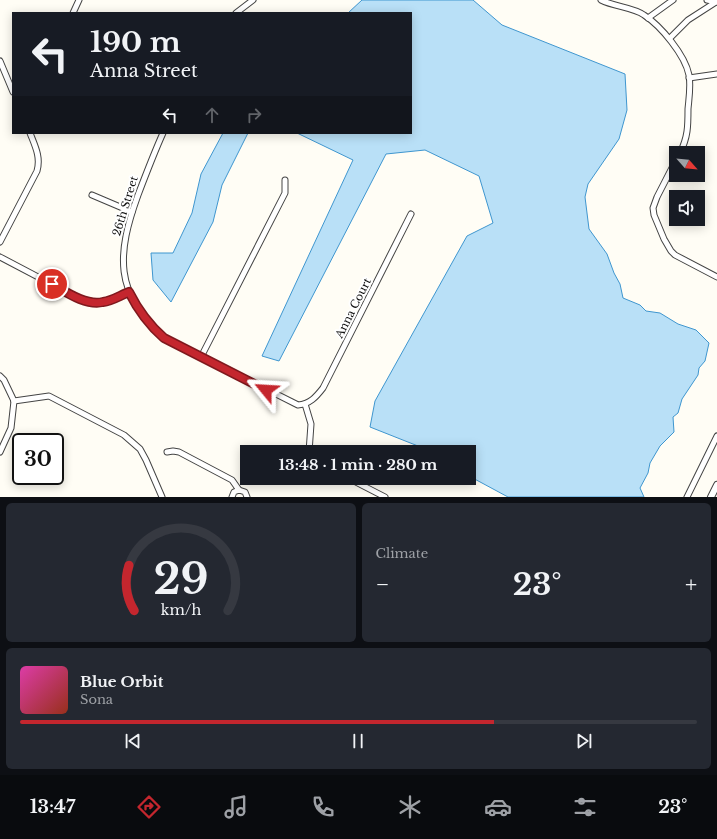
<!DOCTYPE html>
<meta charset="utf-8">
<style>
body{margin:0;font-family:"Libre Baskerville",serif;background:#242831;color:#f1f3f6;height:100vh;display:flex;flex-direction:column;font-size:15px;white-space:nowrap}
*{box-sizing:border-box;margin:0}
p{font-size:13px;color:#9ea1a6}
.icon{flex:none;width:22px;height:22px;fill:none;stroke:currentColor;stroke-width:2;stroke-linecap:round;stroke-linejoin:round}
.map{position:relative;height:497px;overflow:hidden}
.drawer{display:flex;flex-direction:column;gap:6px;padding:6px;background:#0d0f14;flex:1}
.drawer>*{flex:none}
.hud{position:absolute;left:12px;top:12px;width:400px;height:122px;border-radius:0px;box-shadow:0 2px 10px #0003;background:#171b24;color:#f1f3f6;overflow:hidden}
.needle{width:26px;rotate:117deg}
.buttons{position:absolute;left:669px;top:146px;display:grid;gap:8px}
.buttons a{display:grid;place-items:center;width:36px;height:36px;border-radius:0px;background:#171b24;box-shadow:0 2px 10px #0003;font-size:20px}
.speed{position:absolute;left:12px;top:433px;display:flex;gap:8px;font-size:20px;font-weight:700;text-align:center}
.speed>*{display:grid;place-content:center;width:52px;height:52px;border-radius:50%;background:#171b24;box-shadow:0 2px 10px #0003;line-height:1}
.speed .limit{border:2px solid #111;border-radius:6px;background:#fff;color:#111}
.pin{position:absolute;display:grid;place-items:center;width:34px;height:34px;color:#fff;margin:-17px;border:2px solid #fff;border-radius:50%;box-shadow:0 1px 4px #0007}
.me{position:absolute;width:44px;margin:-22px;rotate:297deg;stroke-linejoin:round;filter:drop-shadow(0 0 3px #0008)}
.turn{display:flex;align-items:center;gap:14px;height:84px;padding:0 12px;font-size:18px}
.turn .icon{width:52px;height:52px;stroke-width:2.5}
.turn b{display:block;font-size:28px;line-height:34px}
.lanes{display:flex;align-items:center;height:38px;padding:0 12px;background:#0003;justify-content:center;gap:20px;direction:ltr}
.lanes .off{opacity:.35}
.big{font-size:30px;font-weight:800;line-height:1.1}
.drawer .widget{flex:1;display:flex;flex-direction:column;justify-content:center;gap:6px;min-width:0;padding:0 14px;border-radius:6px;background:#242831}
.drawer .dial{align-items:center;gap:0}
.dial svg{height:104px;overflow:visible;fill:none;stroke:#363941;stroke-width:7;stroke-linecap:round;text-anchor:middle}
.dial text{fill:#f1f3f6;stroke:none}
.song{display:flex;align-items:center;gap:12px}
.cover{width:48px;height:48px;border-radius:6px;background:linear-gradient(135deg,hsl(320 70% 55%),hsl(10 70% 35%))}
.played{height:4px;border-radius:2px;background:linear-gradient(90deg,#c4262e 70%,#363941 70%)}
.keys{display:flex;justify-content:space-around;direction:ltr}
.heat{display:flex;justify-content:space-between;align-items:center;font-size:22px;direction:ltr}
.drawer .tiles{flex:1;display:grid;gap:6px;grid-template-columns:1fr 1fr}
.widget:last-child{grid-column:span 2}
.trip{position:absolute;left:240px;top:445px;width:236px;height:40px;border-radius:0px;background:#171b24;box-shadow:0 2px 10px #0003;font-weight:800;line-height:40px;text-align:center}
.menu{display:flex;height:64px;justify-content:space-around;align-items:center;background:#090b0e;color:#9ea1a6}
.menu .icon{width:28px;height:28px}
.menu .active{color:#c4262e}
.menu b{font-size:18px;color:#f1f3f6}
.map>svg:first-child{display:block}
.water{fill:#b9e0f7;stroke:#3f96cf}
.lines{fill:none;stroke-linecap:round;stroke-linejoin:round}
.minor-casing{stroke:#444;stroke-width:7}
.tertiary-casing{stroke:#444;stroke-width:8}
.minor{stroke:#fff;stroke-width:5}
.tertiary{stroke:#fff;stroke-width:6}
.route-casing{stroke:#7f191e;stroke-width:10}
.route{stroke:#c4262e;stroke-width:7}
.labels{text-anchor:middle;stroke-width:4;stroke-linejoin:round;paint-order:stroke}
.street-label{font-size:11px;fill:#111;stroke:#fff}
</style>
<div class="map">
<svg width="717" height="497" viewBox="0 0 717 497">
<rect width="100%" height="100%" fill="#fffdf5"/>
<!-- water -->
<g class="water">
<polygon points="362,0 473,0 502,25 625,74 627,110 619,139 588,184 585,197 589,229 607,254 614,273 620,284 623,298 640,305 646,311 660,313 678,324 696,330 709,343 705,361 699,368 698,375 682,399 678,413 673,417 674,432 660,446 650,463 648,473 640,488 644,497 508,497 469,476 469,452 430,452 423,448 370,427 375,401 467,236 493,223 479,176 425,150 386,154 279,361 262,356 353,160 297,133 411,133 411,13 348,13"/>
<polygon points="223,133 248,133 222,185 213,222 171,302 153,280 151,253 173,253 192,213 201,174"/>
</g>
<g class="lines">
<defs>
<g id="minor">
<path d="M 601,0 C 615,7 633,7 644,15 C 661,26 685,55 689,75 C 691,86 689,98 688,109 C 688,126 688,137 680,153"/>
<polyline points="707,0 717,2"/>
<polyline points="73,13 79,0"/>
<polyline points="236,13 253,0"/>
<polyline points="648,18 673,0"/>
<polyline points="670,38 688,20 716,2"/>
<polyline points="0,61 13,92"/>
<polyline points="689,78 717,74"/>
<path d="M 163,133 C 154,153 146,174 138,195 C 117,253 113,294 165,338 L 298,405 C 310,404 316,397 323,388 L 411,214"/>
<polyline points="676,160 657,197 653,208 654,215 664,239 671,251 675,255 717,277"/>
<polyline points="92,195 132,212"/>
<path d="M 0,242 L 37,171 C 41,157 35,146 30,133"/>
<path d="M 0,257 L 78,298 C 103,306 107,301 129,291"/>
<polyline points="201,357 285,193 285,180"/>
<polyline points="0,376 4,380 14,401"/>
<polyline points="14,401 49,396 124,435 140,449 146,460 162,497"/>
<polyline points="305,404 311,424 309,452"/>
<polyline points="0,452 11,428 14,401"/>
<polyline points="167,452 173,451 179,452 232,480 239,490"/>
<polyline points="348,478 385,497"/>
<polyline points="232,497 234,492 239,490 245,492 247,497"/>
<polyline points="687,497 717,436"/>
</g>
<polyline id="tertiary" points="711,497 717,485"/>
</defs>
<!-- minor casing -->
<use href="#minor" class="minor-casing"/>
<!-- tertiary casing -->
<use href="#tertiary" class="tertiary-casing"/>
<!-- minor -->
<use href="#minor" class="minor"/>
<!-- tertiary -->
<use href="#tertiary" class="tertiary"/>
</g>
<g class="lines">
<defs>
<path id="route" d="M 52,284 C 66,292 86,306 103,302 C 112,301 121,295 129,292 C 138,310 149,325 164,338 L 266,390"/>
</defs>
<!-- route casing -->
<use href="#route" class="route-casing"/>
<!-- route -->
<use href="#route" class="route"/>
</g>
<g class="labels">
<!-- street labels -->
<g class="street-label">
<text transform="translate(125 206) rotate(-73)" y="4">26th Street</text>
<text transform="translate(353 308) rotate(-63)" y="4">Anna Court</text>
</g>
</g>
</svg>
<div class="buttons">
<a><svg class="needle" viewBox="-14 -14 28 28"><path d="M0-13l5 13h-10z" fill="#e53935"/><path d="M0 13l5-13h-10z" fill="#9ea1a6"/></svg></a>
<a><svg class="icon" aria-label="sound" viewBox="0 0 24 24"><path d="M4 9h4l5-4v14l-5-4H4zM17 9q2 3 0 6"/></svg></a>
</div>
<div class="speed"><div class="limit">30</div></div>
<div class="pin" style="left:52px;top:284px;background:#d93025"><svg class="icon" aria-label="arrive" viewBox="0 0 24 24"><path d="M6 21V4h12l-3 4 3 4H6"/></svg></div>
<svg class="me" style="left:266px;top:390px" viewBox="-20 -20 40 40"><path d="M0-17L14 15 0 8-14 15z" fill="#c4262e" stroke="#fff" stroke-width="4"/></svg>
<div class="trip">13:48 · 1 min · 280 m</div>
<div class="hud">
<div class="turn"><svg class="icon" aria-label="left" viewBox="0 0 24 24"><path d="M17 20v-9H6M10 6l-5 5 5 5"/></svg><div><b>190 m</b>Anna Street</div></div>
<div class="lanes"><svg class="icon" aria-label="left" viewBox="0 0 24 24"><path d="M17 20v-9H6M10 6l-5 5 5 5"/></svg><svg class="icon off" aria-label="ahead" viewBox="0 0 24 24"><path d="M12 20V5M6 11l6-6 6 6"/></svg><svg class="icon off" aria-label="right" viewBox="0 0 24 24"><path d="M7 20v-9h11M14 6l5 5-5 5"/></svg></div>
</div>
</div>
<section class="drawer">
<div class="tiles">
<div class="widget dial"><svg viewBox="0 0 100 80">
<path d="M14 69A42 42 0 1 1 86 69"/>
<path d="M14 69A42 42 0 0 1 10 34" stroke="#c4262e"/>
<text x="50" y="56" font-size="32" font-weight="700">29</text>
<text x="50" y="72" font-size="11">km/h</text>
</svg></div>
<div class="widget"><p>Climate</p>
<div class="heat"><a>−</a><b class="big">23°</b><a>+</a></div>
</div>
<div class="widget">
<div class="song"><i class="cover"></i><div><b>Blue Orbit</b><p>Sona</p></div></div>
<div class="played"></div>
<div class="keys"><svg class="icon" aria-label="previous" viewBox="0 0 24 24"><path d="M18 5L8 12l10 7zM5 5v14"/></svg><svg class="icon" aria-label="pause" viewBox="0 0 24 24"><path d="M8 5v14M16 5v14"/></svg><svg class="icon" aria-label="next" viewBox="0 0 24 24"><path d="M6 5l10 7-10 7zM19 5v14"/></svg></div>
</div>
</div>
</section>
<nav class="menu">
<b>13:47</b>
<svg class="icon active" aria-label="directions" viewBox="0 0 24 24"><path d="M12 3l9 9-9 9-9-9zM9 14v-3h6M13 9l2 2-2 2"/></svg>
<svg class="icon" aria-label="music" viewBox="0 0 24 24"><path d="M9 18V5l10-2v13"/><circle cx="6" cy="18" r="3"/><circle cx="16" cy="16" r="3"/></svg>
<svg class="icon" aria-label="phone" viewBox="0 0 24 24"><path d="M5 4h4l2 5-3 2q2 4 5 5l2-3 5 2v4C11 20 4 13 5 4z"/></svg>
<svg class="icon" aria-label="climate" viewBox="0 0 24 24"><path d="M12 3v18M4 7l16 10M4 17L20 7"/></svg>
<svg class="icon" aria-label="car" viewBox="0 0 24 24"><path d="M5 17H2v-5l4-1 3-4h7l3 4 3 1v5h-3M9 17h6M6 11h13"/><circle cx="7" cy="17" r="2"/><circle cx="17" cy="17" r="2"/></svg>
<svg class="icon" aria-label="filters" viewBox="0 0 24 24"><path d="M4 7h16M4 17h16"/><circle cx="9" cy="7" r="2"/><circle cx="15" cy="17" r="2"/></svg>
<b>23°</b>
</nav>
